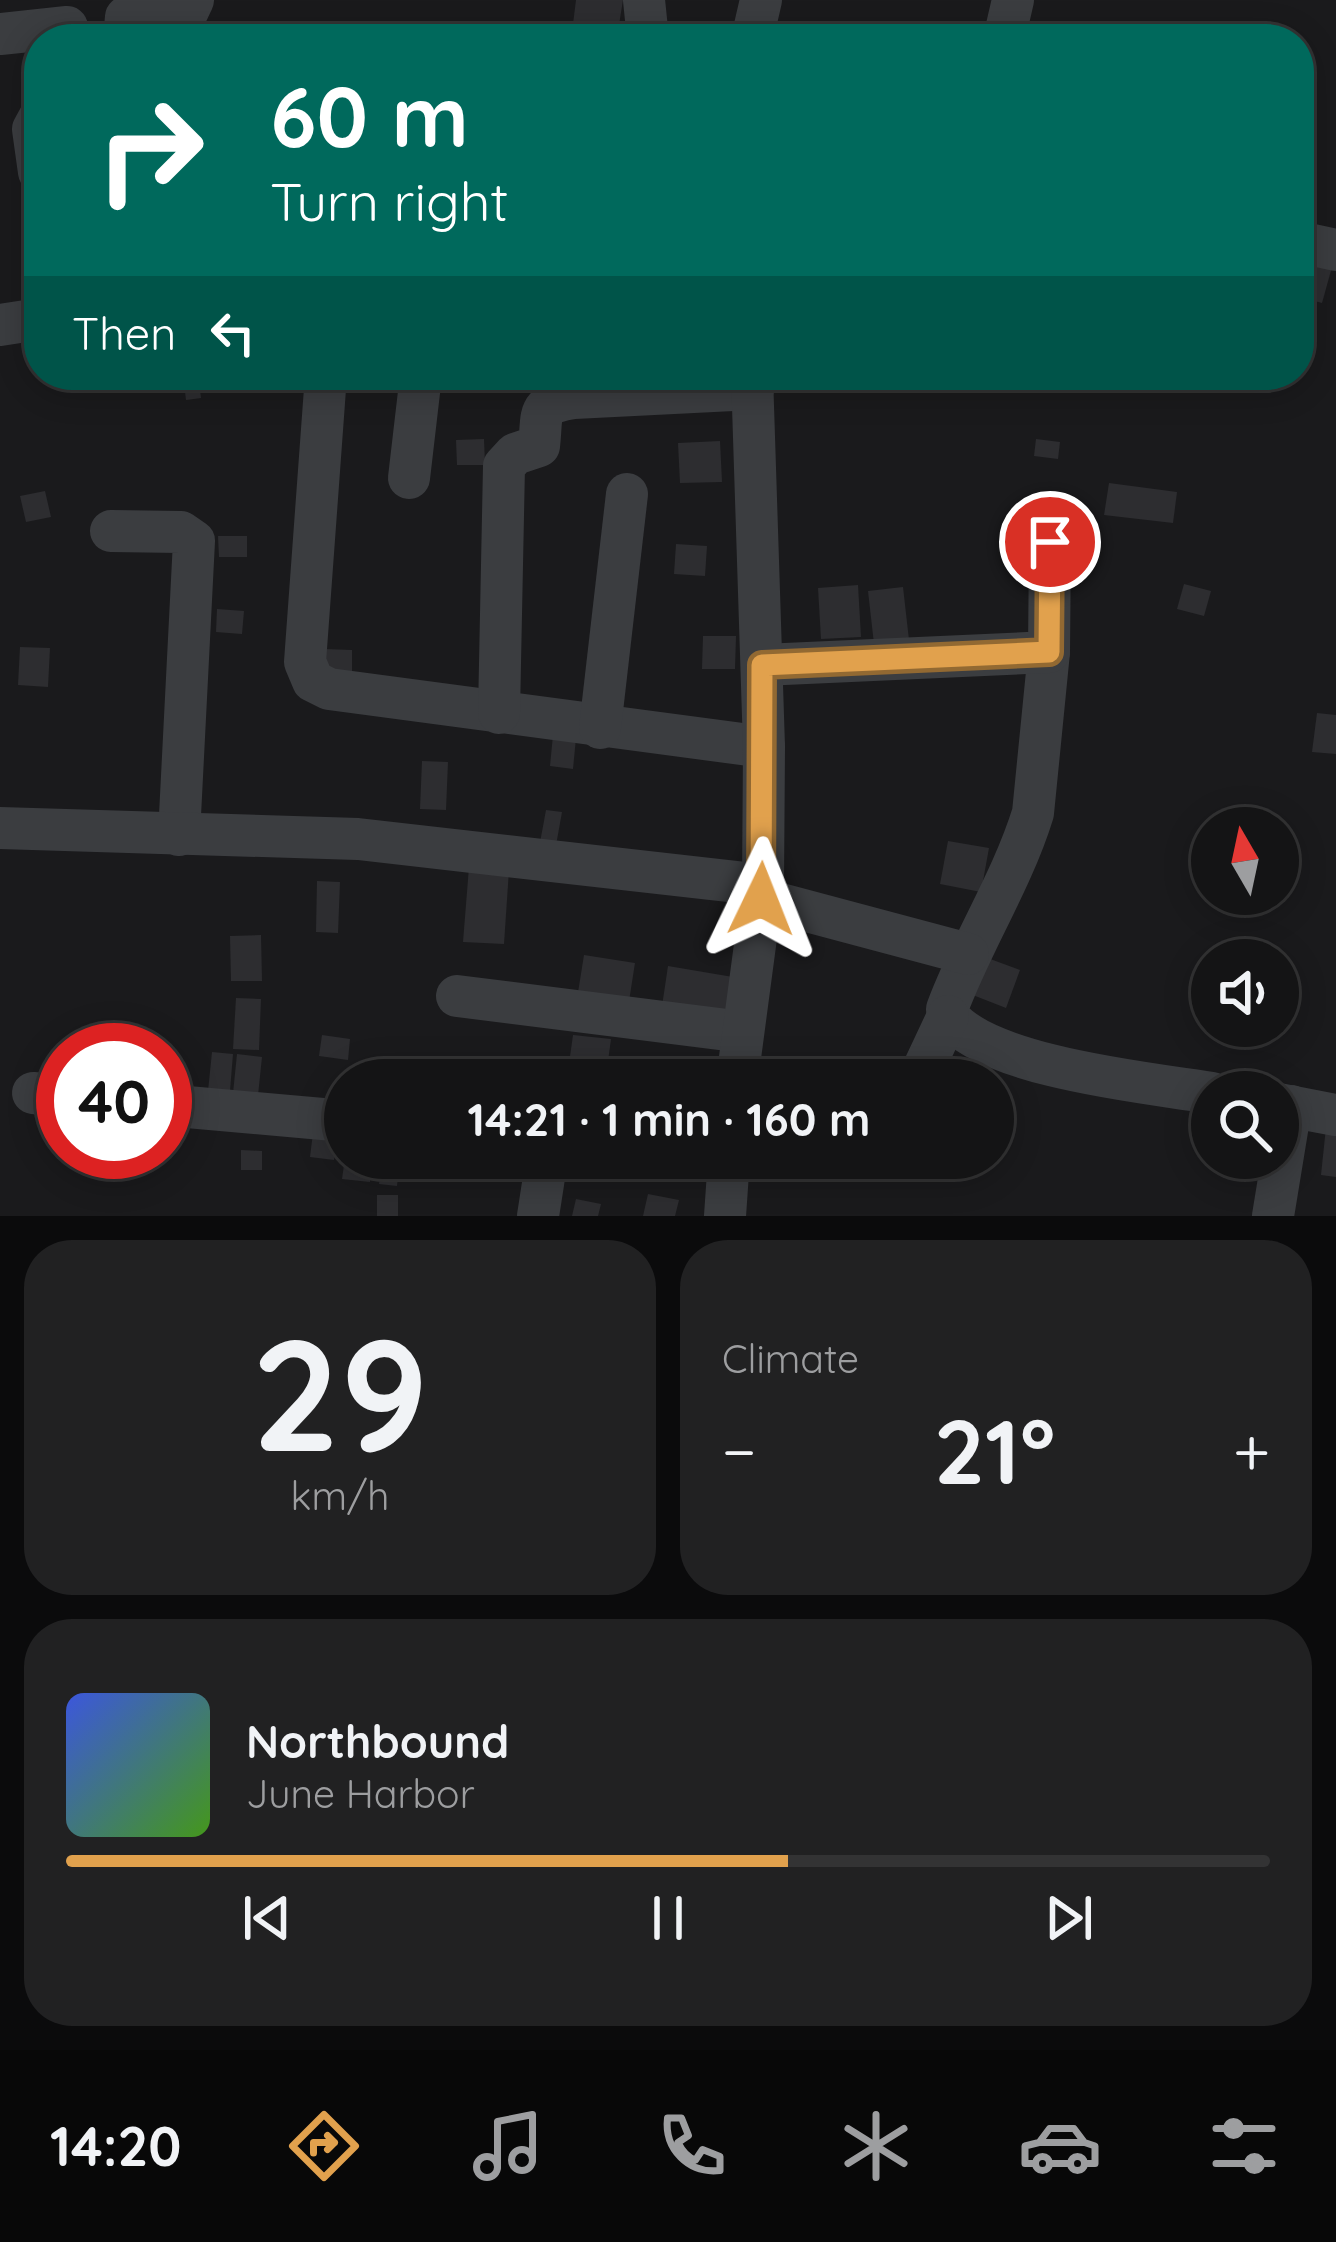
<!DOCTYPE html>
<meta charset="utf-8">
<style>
body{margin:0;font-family:Quicksand,sans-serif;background:#212122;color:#f1f3f6;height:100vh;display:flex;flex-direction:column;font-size:45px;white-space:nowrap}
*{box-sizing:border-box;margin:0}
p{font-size:39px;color:#9d9ea0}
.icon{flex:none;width:66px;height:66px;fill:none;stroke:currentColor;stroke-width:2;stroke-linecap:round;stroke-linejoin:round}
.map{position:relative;height:1216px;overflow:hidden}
.panel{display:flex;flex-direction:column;gap:24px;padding:24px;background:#0b0b0c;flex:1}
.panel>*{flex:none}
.hud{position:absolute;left:24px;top:24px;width:1290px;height:366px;border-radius:48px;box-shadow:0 6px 30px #0003,0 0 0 3px #333334;background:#00695c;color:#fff;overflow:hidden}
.needle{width:78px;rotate:351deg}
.tools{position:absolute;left:1191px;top:807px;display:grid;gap:24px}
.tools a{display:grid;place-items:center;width:108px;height:108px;border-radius:50%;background:#141415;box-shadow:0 6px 30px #0003,0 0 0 3px #333334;font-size:60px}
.speed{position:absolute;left:36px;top:1023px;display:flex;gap:24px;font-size:60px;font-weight:700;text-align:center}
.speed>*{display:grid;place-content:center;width:156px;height:156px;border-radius:50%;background:#141415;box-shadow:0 6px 30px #0003,0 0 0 3px #333334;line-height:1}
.speed .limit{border:18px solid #d22;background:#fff;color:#111}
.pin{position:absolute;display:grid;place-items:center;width:102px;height:102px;color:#fff;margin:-51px;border:6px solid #fff;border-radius:50%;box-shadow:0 3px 12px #0007}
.me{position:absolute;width:132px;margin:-66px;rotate:2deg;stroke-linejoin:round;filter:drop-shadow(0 0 9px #0008)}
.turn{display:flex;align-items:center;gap:42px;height:252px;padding:0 48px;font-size:54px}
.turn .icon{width:156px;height:156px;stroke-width:2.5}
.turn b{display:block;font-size:84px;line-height:102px}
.then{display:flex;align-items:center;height:114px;padding:0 48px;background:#0003;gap:24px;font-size:45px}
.big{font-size:90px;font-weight:800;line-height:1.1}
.panel .tile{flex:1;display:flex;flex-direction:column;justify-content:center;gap:18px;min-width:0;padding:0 42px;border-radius:48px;background:#212122}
.panel .dial{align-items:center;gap:0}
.dial b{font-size:156px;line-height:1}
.song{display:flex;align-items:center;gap:36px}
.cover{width:144px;height:144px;border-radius:18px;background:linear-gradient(135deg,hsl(230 70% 55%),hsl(100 70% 35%))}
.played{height:12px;border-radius:6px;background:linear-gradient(90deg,#e1a14d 60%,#333334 60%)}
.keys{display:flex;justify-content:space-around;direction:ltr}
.heat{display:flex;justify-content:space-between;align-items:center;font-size:66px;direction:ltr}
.panel .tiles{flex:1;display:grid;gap:24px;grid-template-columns:1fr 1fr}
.tile:last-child{grid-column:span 2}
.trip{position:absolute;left:324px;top:1059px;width:690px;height:120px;border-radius:60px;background:#141415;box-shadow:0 6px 30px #0003,0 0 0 3px #333334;font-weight:800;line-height:120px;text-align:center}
.tabs{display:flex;height:192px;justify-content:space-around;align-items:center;background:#080808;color:#9d9ea0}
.tabs .icon{width:84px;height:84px}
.tabs .current{color:#e1a14d}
.tabs b{font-size:54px;color:#f1f3f6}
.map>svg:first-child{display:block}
.building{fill:#2d2d30}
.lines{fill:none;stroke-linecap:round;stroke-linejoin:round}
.minor{stroke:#3b3d40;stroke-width:42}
.route-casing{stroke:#926932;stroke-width:30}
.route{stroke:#e1a14d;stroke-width:21}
</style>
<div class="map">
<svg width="1336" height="1216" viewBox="0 0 1336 1216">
<rect width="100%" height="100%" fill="#1a1a1c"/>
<!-- building -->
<g class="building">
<polygon points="576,0 623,0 618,31 573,24"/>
<polygon points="1299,258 1332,267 1322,303 1299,297"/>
<polygon points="183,375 198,375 201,398 186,400"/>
<polygon points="484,439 485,465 457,465 456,440"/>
<polygon points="1036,439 1060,442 1058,459 1034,456"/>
<polygon points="720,441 722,482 680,483 678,443"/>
<polygon points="1109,483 1177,492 1173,523 1104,515"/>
<polygon points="45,491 51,517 26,522 20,496"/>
<polygon points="218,536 247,536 247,557 219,557"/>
<polygon points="676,544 707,546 705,576 674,574"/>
<polygon points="1184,584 1211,591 1204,616 1177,609"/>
<polygon points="858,585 861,637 821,639 818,588"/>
<polygon points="903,587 909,640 874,644 868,591"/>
<polygon points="217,609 244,611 242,634 216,632"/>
<polygon points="703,636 736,636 735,669 702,669"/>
<polygon points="20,647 50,648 48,687 18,685"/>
<polygon points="324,649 352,650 352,677 324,677"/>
<polygon points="1317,713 1336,715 1336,754 1312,752"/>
<polygon points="553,735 576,738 573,769 550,766"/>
<polygon points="422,761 448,762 446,810 420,809"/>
<polygon points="546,810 562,812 555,851 539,848"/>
<polygon points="948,841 989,848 981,892 940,884"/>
<polygon points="469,867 509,870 504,944 463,942"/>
<polygon points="317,881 340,882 338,933 316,932"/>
<polygon points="261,935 262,981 231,981 230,936"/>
<polygon points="974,953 1020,970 1006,1008 960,990"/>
<polygon points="584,955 635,963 627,1014 576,1005"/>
<polygon points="668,966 733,977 726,1023 661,1013"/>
<polygon points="236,998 261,999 259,1050 233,1049"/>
<polygon points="322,1035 350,1039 348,1060 319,1056"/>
<polygon points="573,1035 611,1039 606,1076 568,1071"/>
<polygon points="212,1052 233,1054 229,1103 207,1101"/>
<polygon points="237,1054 262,1057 257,1105 232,1103"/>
<polygon points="1326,1127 1336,1128 1336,1177 1321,1175"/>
<polygon points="313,1133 337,1136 334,1160 310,1157"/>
<polygon points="241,1150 262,1151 262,1170 241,1170"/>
<polygon points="345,1158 372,1158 370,1182 342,1179"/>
<polygon points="382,1158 400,1158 397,1186 379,1184"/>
<polygon points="648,1194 679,1200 675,1216 643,1216"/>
<rect x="377" y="1195" width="21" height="21"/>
<polygon points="576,1199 601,1204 598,1216 572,1216"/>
</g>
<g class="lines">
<!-- minor -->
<g class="minor">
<polyline points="644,0 648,39"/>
<polyline points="0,34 67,27"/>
<polyline points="124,39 126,17 185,17 193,0"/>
<polyline points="752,39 761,0"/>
<polyline points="1004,39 1013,0"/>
<polyline points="39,118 33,129 39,172"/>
<polyline points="1299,242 1336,250"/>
<polyline points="0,325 39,319"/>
<polyline points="326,375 305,662 313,681 329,689 764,747"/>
<polyline points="409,478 421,375"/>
<polyline points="111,531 181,532 194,541 179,835"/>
<path d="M 1049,652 L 1033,813 C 1012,881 972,942 947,1009 L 948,1016 C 988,1067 1148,1083 1212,1093"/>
<polyline points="762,665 1049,652 1050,542"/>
<path d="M 499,713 L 504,466 L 515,454 L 539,446 C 543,412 535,404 574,398 L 753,389"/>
<polyline points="600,728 627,494"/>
<polyline points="0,828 358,839 763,885"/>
<polyline points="762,899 968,954"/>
<polyline points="457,996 743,1032"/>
<polyline points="737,1080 763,885 764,747 752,375"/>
<polyline points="918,1080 948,1016"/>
<polyline points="33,1093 63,1096"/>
<polyline points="1278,1104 1336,1115"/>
<polyline points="165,1105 345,1121"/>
<polyline points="538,1216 547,1158"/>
<polyline points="725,1216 729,1158"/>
<polyline points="1273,1216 1291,1106"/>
</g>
</g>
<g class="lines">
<defs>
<polyline id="route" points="761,899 762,665 1049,652 1050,542"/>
</defs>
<!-- route casing -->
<use href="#route" class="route-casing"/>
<!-- route -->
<use href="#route" class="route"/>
</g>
</svg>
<div class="tools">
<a><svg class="needle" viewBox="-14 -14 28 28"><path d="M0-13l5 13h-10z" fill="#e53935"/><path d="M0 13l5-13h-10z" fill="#9d9ea0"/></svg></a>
<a><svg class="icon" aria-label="sound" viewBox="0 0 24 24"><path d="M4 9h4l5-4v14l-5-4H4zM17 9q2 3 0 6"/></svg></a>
<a><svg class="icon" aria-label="search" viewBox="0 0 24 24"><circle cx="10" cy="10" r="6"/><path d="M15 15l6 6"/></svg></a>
</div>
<div class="speed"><div class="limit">40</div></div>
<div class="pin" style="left:1050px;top:542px;background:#d93025"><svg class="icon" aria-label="arrive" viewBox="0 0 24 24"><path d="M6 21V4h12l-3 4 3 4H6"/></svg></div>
<svg class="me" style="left:761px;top:899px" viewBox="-20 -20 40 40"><path d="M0-17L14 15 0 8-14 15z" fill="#e1a14d" stroke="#fff" stroke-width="4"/></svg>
<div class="trip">14:21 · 1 min · 160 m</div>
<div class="hud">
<div class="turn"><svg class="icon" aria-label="right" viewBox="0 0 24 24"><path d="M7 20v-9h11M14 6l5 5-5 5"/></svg><div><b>60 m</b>Turn right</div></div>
<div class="then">Then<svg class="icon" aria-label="left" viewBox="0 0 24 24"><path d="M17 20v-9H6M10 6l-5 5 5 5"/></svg></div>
</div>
</div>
<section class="panel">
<div class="tiles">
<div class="tile dial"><b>29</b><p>km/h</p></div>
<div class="tile"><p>Climate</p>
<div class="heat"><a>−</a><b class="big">21°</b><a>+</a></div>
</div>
<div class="tile">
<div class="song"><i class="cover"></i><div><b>Northbound</b><p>June Harbor</p></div></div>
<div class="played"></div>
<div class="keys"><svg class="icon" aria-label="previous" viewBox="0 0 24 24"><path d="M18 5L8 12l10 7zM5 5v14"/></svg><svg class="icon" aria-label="pause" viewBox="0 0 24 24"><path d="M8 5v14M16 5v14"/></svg><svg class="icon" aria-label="next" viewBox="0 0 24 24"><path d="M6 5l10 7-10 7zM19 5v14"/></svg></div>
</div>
</div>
</section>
<nav class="tabs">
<b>14:20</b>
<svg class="icon current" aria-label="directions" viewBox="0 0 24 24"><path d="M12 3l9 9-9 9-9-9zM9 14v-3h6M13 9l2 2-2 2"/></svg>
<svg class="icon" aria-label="music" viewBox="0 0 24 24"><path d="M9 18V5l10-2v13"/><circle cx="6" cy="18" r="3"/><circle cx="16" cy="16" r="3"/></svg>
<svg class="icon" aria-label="phone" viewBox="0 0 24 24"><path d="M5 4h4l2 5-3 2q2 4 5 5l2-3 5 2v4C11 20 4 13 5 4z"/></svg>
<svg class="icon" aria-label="climate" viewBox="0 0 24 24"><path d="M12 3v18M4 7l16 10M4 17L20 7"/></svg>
<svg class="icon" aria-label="car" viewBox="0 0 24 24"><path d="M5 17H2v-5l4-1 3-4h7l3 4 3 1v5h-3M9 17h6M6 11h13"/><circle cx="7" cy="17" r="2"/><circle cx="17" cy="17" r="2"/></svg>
<svg class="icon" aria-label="filters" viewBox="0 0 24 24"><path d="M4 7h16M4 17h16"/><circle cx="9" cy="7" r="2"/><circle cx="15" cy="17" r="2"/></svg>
</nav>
